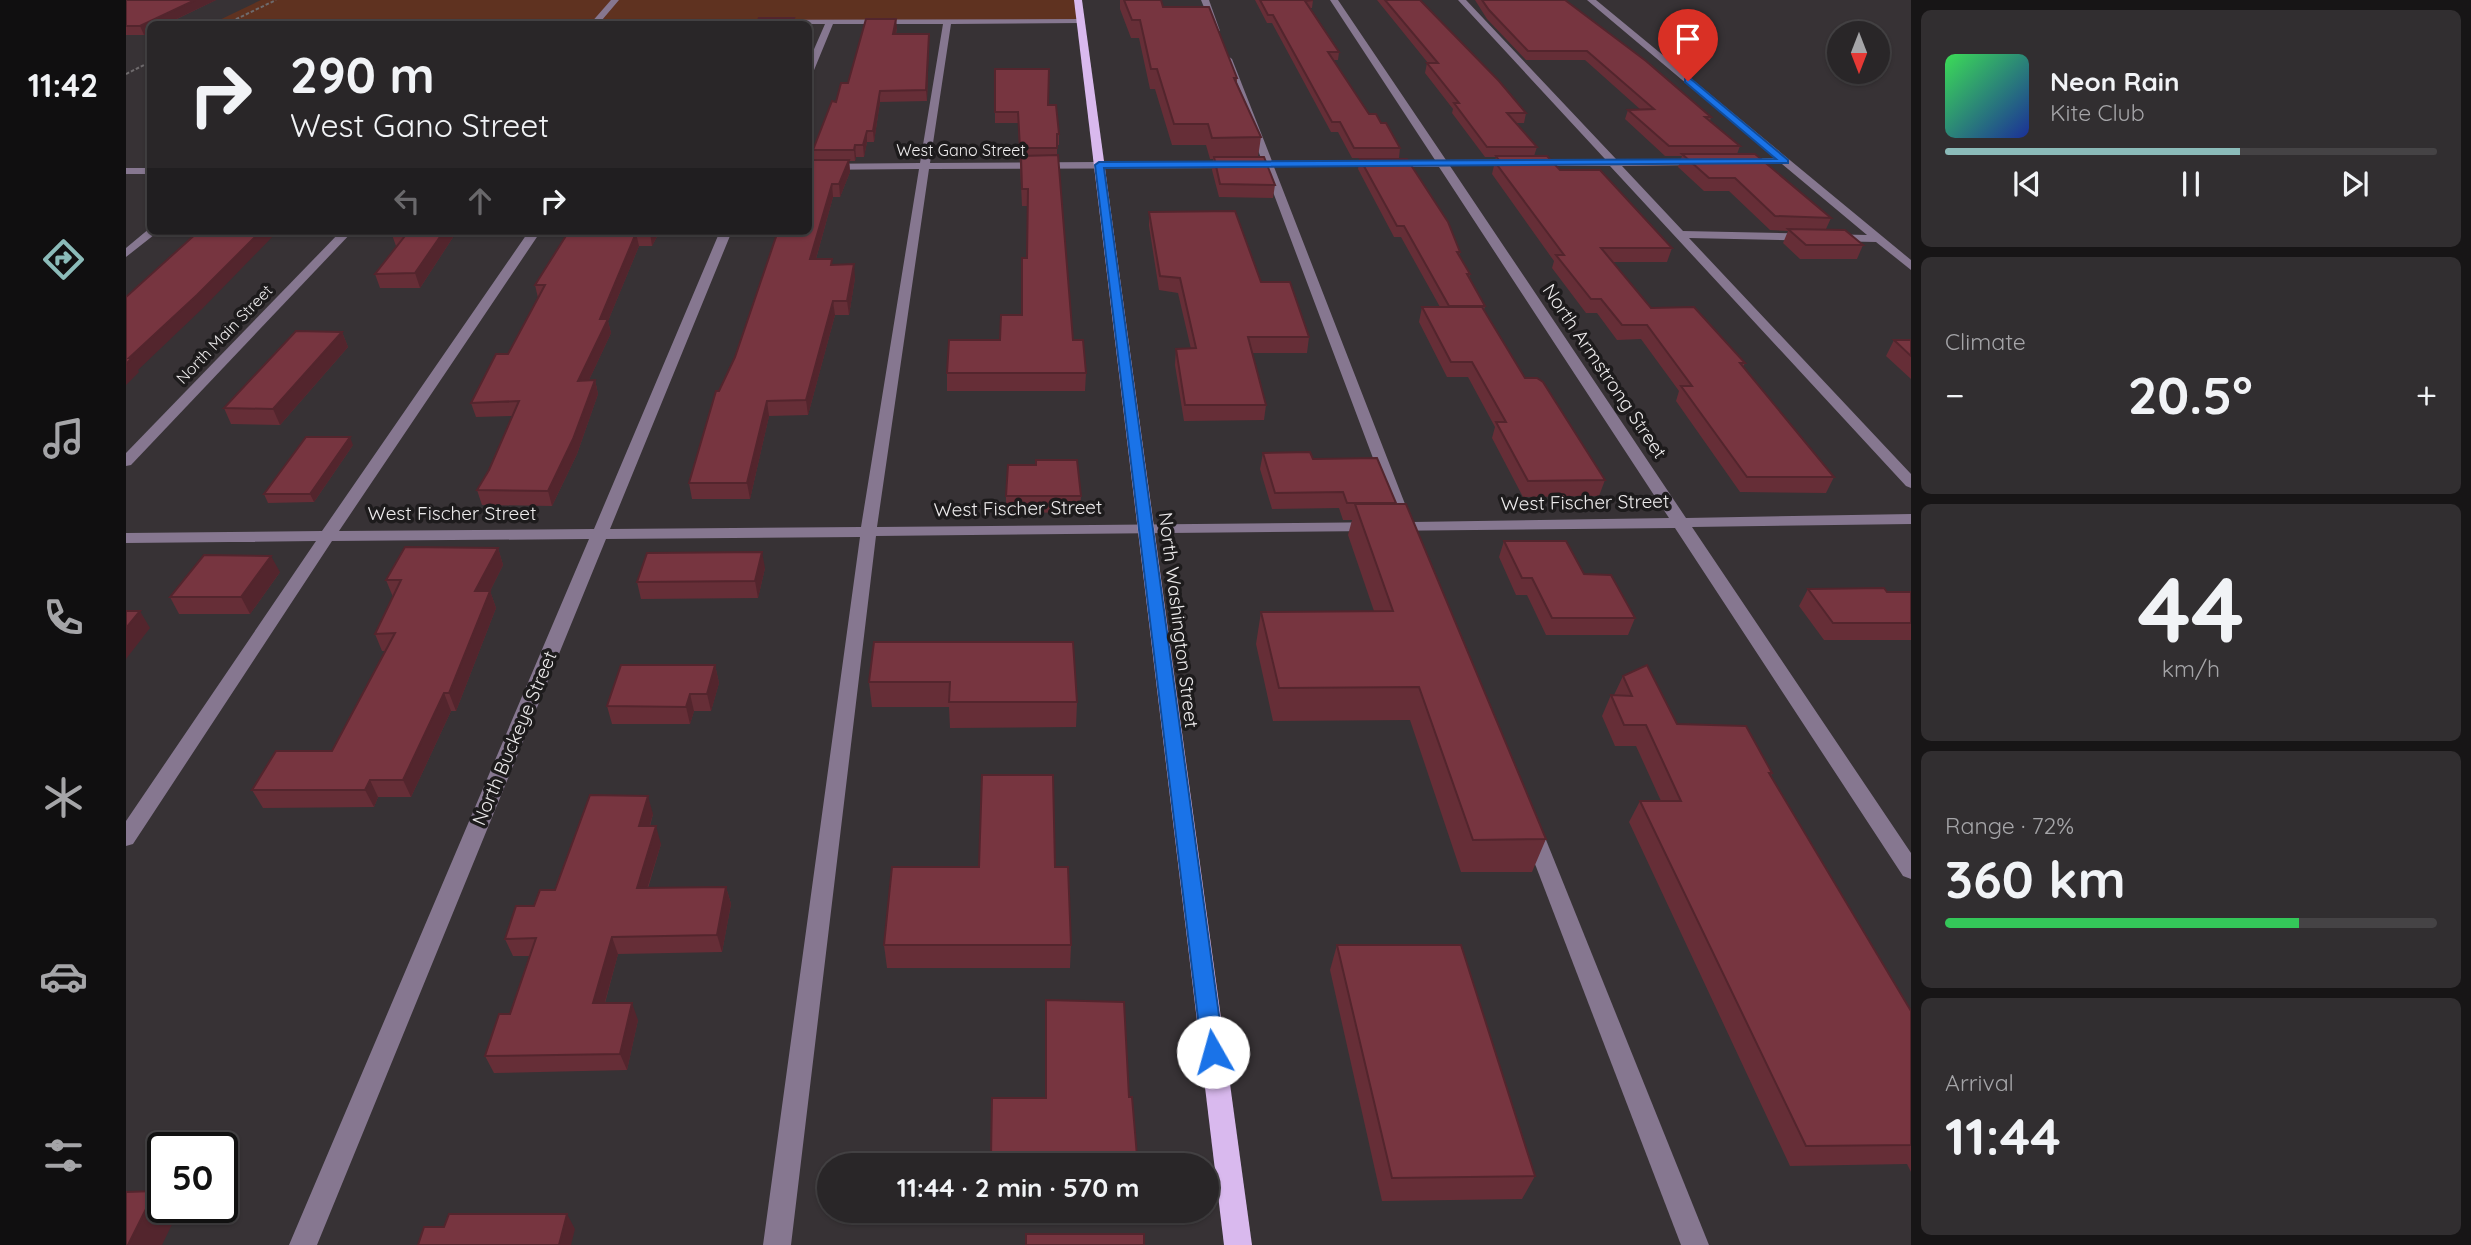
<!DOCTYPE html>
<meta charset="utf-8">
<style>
body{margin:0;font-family:Quicksand,sans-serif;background:#312e30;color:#f1f3f6;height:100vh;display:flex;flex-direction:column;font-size:26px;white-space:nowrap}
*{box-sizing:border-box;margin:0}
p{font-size:23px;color:#a5a5a8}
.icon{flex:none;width:38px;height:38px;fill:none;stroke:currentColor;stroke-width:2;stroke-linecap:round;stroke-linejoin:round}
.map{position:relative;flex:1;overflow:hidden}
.sheet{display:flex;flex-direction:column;gap:10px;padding:10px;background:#171516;width:560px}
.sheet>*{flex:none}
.top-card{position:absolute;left:21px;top:21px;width:665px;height:214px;border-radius:10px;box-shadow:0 2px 5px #0004,0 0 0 2px #454345;background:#292628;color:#f1f3f6;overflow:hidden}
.needle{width:46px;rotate:180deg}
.fabs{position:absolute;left:1701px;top:21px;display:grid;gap:14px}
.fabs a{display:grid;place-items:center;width:63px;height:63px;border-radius:50%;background:#292628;box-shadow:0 2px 5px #0004,0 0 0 2px #454345;font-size:35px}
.speed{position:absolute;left:21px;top:1132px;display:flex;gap:14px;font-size:35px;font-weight:700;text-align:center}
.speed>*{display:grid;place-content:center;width:91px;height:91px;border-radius:50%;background:#292628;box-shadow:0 2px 5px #0004,0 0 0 2px #454345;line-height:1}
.speed .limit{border:4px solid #111;border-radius:10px;background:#fff;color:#111}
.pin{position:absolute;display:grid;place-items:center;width:60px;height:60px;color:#fff;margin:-72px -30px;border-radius:50% 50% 50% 0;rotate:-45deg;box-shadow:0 0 7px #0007}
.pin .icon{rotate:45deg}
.me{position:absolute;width:77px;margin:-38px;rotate:353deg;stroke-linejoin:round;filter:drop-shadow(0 0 5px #0008)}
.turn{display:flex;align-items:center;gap:24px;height:147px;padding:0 28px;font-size:32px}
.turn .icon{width:91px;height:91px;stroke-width:2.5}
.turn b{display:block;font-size:49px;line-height:60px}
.lanes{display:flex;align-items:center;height:66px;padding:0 28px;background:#0003;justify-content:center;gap:35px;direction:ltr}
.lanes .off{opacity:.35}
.big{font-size:52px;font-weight:700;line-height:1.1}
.sheet .tile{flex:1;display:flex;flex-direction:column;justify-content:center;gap:10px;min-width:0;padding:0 24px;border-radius:10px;background:#312e30}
.sheet .dial{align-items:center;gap:0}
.dial b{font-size:91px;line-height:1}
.song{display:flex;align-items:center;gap:21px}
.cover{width:84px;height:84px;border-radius:10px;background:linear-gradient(135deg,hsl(130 70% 55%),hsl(230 70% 35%))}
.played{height:7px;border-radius:4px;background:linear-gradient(90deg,#8bbbb9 60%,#454345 60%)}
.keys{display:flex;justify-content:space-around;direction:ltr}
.heat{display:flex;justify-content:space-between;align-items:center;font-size:38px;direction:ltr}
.charge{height:10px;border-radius:5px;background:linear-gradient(90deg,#34c759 72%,#454345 0)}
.trip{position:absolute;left:691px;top:1153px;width:402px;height:70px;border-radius:35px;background:#292628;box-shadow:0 2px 5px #0004,0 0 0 2px #454345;font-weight:700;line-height:70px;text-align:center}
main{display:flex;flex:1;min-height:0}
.menu{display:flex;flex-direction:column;width:126px;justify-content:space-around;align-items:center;background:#100f10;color:#a5a5a8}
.menu .icon{width:49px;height:49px}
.menu .current{color:#8bbbb9}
.menu b{font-size:32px;color:#f1f3f6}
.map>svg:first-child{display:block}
.green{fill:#5f3220}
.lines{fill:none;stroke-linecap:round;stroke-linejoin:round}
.path{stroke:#6e6a6c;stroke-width:2;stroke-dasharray:3.5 2;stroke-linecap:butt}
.minor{fill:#867790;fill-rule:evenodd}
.major{fill:#d9b9ee;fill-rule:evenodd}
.wall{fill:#662e37}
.shaded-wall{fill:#53252d}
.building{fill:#773540;stroke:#53252d;stroke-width:2}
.route{fill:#1a73e8;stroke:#114b97;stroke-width:2}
.labels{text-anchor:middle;stroke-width:7;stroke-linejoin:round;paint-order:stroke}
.far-street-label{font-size:16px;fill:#edebec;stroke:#1d1b1c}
.street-label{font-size:19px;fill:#edebec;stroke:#1d1b1c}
</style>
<main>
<nav class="menu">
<b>11:42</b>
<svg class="icon current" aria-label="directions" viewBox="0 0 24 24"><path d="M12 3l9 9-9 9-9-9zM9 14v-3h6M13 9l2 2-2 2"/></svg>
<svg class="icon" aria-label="music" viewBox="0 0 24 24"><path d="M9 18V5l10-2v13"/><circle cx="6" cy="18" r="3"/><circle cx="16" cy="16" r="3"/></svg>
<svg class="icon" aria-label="phone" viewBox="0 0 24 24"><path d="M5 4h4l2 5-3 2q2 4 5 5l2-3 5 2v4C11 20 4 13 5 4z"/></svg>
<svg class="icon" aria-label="climate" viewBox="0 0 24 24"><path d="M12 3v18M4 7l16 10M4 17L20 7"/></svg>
<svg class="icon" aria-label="car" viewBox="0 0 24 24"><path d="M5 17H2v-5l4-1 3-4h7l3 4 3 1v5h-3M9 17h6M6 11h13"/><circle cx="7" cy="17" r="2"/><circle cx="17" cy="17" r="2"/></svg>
<svg class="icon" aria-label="filters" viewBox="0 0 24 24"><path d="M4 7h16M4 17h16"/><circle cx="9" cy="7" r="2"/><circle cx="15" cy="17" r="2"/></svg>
</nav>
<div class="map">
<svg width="1785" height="1245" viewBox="0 0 1785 1245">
<rect width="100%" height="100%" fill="#373235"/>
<!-- green -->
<polygon class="green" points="135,0 952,0 955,21 85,24"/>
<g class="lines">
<!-- path -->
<g class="path">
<polyline points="100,24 150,0"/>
<polyline points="0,74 24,62"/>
</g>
<!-- minor -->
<g class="minor">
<path d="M 485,0 L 493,0 L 476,20 L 958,19 L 955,23 L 825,24 L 804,163 L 1136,161 L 1098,59 L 1102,56 L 1106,59 L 1146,161 L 1309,160 L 1204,0 L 1212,0 L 1320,160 L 1479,159 L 1332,0 L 1340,0 L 1490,159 L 1579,160 L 1579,164 L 1575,165 L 1496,166 L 1557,231 L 1741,235 L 1656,164 L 1613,164 L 1613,160 L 1617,159 L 1649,158 L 1461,0 L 1470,0 L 1785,260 L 1785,270 L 1750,242 L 1563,238 L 1785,474 L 1785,488 L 1780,486 L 1484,166 L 1324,166 L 1560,518 L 1785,514 L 1785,524 L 1566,527 L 1785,853 L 1785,879 L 1777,876 L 1549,528 L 750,536 L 665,1245 L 637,1245 L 734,537 L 480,539 L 191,1245 L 163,1245 L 463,539 L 206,541 L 7,844 L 0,846 L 0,821 L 190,541 L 0,543 L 0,533 L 196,531 L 403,231 L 415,231 L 213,531 L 468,529 L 594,231 L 606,231 L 484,529 L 735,527 L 793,169 L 682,170 L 682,164 L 794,163 L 817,24 L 707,24 L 686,75 L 682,78 L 682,63 L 699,24 L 464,24 ZM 1148,167 L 1313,167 L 1543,518 L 1286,522 ZM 1138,168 L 1271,522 L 751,527 L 803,169 Z"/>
<polygon points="1075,0 1083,0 1094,31 1087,29"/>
<rect x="0" y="168" width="24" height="6"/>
<polygon points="24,228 24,231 33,231 0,257 0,248"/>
<polygon points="215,231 227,231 5,465 0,466 0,453"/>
<polygon points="1406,822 1413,824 1416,830 1583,1245 1555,1245 1396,830 1399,824"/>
</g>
<!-- major -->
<polygon class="major" points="948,0 956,0 1126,1245 1098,1245"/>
</g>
<!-- wall -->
<g class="wall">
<polygon points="0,0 90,0 18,35 0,35"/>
<polygon points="994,0 1035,0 1037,7 1111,78 1111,83 1135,137 1132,157 1149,185 1147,198 1093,197 1086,170 1087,159 1084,159 1080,145 1046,145 1029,89 1024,89 1013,38 1005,38 994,9"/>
<polygon points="1129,0 1187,0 1186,8 1184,8 1213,52 1212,60 1207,60 1243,114 1255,123 1274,148 1273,158 1226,158 1212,132 1205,132 1146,23 1141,23"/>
<polygon points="1251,0 1294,0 1400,113 1398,123 1390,123 1411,147 1408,156 1434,170 1546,248 1541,262 1487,262 1525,308 1619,363 1617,367 1708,477 1700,493 1614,492 1550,401 1553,391 1515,339 1491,340 1471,313 1460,313 1426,268 1428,261 1366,174 1370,157 1359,157 1326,113 1327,109 1299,73 1301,63 1302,63"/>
<polygon points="1349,0 1439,0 1585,117 1584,121 1614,146 1611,154 1705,218 1700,229 1737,245 1731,259 1674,259 1657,243 1662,231 1644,230 1603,191 1578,191 1552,167 1556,156 1539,156 1499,119 1502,110 1515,110 1459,60 1400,60 1361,19"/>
<polygon points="771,28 770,34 803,34 801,101 754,102 748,142 741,142 738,157 730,157 729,161 723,161 724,172 714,197 707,197 690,259 707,265 729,278 723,315 709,315 682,415 643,416 624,499 566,499 563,483 593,391 609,357 688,160 687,150 710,102 722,83"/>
<polygon points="869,69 922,105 933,134 933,145 931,145 931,155 947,340 960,373 959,391 821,391 821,373 874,340 896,315 901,258 902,206 896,206 892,123 869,123"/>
<polygon points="1234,159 1334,252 1333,256 1344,274 1343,278 1359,306 1358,310 1399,378 1479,480 1473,496 1397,497 1366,438 1369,427 1342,377 1321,377 1293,322 1296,307 1314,307 1275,237 1268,237 1232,169"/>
<polygon points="1023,212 1135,282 1183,337 1181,353 1126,353 1140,405 1138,420 1058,421 1049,365 1050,349 1065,349 1052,293 1033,290 1023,226"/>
<polygon points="266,231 331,231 294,288 254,288 249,274 271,246 270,246 265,232"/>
<polygon points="443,231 534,231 526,246 513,246 482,321 485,333 463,380 469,380 472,394 451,454 426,506 356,505 351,490 363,470 386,416 350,417 345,403 382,354 412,298 409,285"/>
<polygon points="216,332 222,347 154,425 105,424 98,408"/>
<polygon points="1768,340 1785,340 1785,379 1760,356"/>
<polygon points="227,445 188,502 142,503 138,494"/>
<polygon points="1137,453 1187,459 1270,503 1420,839 1406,872 1335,872 1284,720 1147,721 1130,644 1135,612 1248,611 1222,535 1226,520 1217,520 1213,508 1146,509 1134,469"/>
<polygon points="880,496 955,496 954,513 880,512"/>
<polygon points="1378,541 1458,574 1509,618 1502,635 1420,635 1401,595 1390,595 1373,557"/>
<polygon points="372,548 377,565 364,591 370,608 330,711 325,711 285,797 252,797 248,807 137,808 126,790 206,751 259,651 256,651 249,634 267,597 260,580"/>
<polygon points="639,568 632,598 515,599 511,582"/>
<polygon points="154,572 124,614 53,614 44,597"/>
<polygon points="1682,589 1761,592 1785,592 1785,640 1698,640 1673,606"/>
<polygon points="748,642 951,702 950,727 824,728 823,707 746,707 743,682"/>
<polygon points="589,665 593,683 585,711 568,711 564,724 486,724 481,706"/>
<polygon points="1497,676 1551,724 1646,773 1645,776 1785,1011 1785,1172 1781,1164 1664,1166 1503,822 1514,801 1535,801 1510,746 1489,746 1476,716 1485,695 1488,695"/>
<polygon points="527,814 524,826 535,844 522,888 600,887 605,904 596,952 492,954 479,1003 512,1020 501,1070 368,1073 359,1056 384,1014 404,956 387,956 379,939 429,890"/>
<polygon points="929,867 945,945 944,968 761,968 758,945"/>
<polygon points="1211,945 1409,1176 1396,1199 1256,1201 1204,970"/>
<polygon points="1003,1097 1011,1156 1010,1166 865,1166 866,1098"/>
</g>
<!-- shaded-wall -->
<g class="shaded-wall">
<polygon points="69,0 90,0 40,24 24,24 24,32 18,35 14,26"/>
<polygon points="770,19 771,28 767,44 767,34"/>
<polygon points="803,34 803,44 801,101 800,90"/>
<polygon points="754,91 754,102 748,142 747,131"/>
<polygon points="741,131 741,142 738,157 737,145"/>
<polygon points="729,145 730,157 729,161 728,150"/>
<polygon points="723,160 724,172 714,197 713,184"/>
<polygon points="706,184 707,197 686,273 684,259"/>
<polygon points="135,231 152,231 77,308 12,370 13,372 0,385 0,364 3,358"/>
<polygon points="318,231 331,231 294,288 289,273"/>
<polygon points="525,231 534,231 526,246 524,233"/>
<polygon points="510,233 513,246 482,321 485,333 456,395 452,381 474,319"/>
<polygon points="728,264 729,278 723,315 721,301"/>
<polygon points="707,301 709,315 682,415 680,400"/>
<polygon points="216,332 222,347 154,425 147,409"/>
<polygon points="469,380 472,394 451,454 426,506 422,491"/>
<polygon points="641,401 643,416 624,499 621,483"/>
<polygon points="224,437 227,445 188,502 184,494"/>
<polygon points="372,548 377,565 364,591 370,608 330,711 323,693 349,591"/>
<polygon points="636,552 639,568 632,598 629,581"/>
<polygon points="145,556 154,572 124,614 115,597"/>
<polygon points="14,611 24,628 0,659 0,628"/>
<polygon points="589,665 593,683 585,711 581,694"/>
<polygon points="318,693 325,711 285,797 277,780"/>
<polygon points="564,694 568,711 564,724 560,707"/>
<polygon points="244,780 252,797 248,807 239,790"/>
<polygon points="522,796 527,814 518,844 513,826"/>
<polygon points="530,826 535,844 516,905 511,888"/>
<polygon points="600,887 605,904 596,952 591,935"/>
<polygon points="486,937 492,954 474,1020 467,1003"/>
<polygon points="506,1003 512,1020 501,1070 494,1054"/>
<polygon points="29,1191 37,1200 37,1208 44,1208 51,1214 36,1245 2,1245"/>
<polygon points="441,1214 449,1229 445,1245 433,1245"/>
</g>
<!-- building -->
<g class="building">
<polygon points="0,0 69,0 14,26 0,26"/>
<polygon points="998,0 1035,0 1037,7 1083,7 1111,78 1108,78 1135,137 1086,138 1082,124 1048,124 1031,69 1025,69 1014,20 1006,20"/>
<polygon points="1134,0 1187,0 1179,1 1213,52 1202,52 1243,114 1250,114 1255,123 1260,123 1274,148 1228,148 1214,122 1206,122 1147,15 1142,15"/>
<polygon points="1259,0 1294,0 1373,81 1400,113 1381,113 1411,147 1361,147 1328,103 1333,103 1301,63 1312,63"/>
<polygon points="1356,0 1439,0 1520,61 1585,117 1579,117 1614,146 1543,146 1502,110 1528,109 1461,51 1402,51 1363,10"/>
<polygon points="633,18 668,18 665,24 630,24"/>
<polygon points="740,19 770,19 767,34 803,34 800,90 754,91 747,131 741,131 737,145 729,145 728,150 687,150 706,101 710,102 715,83 722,83"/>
<polygon points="869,69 923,69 922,105 930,105 933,134 931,134 931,148 894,148 892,112 869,112"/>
<polygon points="1556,154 1629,154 1705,218 1649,216 1609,178 1583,178"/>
<polygon points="932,155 947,340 957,340 960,373 821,373 823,340 874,340 875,315 896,315 896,258 901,258 902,189 896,189 895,156"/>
<polygon points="1370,156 1421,156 1434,170 1474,170 1546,248 1475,248 1525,308 1568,307 1619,363 1614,363 1708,477 1621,477 1555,386 1566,386 1521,325 1496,325 1475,299 1465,299 1430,255 1438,255 1369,162 1374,162"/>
<polygon points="1088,157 1138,157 1149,185 1094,184"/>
<polygon points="1234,159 1281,159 1322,222 1334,252 1331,252 1344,274 1341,274 1359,306 1323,306 1278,226 1271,226"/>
<polygon points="683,160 723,160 713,184 706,184 684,259 706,259 705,265 728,264 721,301 707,301 680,400 641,401 621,483 563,483 590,391 593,391 609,357 652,231 682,231"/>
<polygon points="1109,211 1135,282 1164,282 1183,337 1122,337 1140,405 1059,405 1050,349 1070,348 1054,278 1034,276 1023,212"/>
<polygon points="1662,229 1719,230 1737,245 1680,245"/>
<polygon points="73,231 135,231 71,295 3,358 6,358 0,364 0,297"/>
<polygon points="266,231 318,231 289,273 249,274 282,232 265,232"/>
<polygon points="443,231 525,231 524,233 510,233 474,319 482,319 452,381 469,380 447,439 422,491 351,490 363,470 393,401 345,403 370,354 382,354 419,285 409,285"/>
<polygon points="1296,307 1356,307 1399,378 1411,378 1417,382 1479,480 1402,481 1370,422 1380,422 1346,362 1325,362"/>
<polygon points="170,331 216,332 147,409 98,408"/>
<polygon points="1768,340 1785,340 1785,356"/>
<polygon points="180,437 224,437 184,494 138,494"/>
<polygon points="1184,452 1187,459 1251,458 1270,503 1221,503 1217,492 1149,493 1137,453"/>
<polygon points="910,460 951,460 955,496 880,496 882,465 910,465"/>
<polygon points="1229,504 1280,504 1420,839 1347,840 1293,687 1153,688 1135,612 1267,611"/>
<polygon points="1378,541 1440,541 1458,574 1485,575 1509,618 1426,618 1406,578 1396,578"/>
<polygon points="279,547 372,548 349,591 364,591 323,693 318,693 277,780 244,780 239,790 126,790 150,751 206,751 269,633 249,634 275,580 260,580"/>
<polygon points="636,552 629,581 511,582 521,553"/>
<polygon points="78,555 145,556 115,597 44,597"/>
<polygon points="1758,588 1761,592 1785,592 1785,623 1707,623 1682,589"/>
<polygon points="0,611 14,611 0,628"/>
<polygon points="748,642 947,642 951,702 823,702 824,682 743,682"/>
<polygon points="495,665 589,665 581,694 564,694 560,707 481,706"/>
<polygon points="1521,665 1551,724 1620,726 1646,773 1643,773 1785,1011 1785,1145 1680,1146 1514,801 1555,801 1520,725 1498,725 1485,695 1506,696 1497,676"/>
<polygon points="856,775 927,775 929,867 942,867 945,945 758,945 766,867 853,867"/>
<polygon points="464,795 522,796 513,826 530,826 511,888 600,887 591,935 486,937 467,1003 506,1003 494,1054 359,1056 373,1014 384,1014 410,938 379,939 390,906 408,906 414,890 429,890"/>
<polygon points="1211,945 1335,945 1409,1176 1266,1178"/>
<polygon points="920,1000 998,1002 1003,1097 1006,1097 1011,1156 865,1157 866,1098 920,1098"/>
<polygon points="29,1191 2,1245 0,1245 0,1192"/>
<polygon points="323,1214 441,1214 433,1245 292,1245 298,1227 318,1227"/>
<rect x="900" y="1234" width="118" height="11"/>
</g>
<!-- route -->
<polygon class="route" points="1559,79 1565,79 1662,160 1662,163 978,168 1098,1052 1095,1059 1087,1062 1079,1059 1076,1052 969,165 973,162 1650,159 1559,82"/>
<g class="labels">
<!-- far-street labels -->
<g class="far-street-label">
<text x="835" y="156">West Gano Street</text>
<text transform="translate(98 334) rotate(-46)" y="6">North Main Street</text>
</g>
<!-- street labels -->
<g class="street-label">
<text transform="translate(1479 371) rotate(56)" y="7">North Armstrong Street</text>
<text transform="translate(1459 502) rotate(-1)" y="7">West Fischer Street</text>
<text transform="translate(892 508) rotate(-1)" y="7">West Fischer Street</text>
<text x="326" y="520">West Fischer Street</text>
<text transform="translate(1053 620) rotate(83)" y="7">North Washington Street</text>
<text transform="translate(388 738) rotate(-67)" y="7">North Buckeye Street</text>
</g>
</g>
</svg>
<div class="fabs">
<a><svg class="needle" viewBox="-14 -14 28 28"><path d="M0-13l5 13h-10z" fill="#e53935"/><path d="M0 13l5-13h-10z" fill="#a5a5a8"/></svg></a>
</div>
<div class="speed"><div class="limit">50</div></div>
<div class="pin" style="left:1562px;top:81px;background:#d93025"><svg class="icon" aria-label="arrive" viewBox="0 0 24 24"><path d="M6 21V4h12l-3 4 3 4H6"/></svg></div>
<svg class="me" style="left:1087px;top:1052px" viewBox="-20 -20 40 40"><circle r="19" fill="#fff"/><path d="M0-13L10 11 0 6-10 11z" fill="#1a73e8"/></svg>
<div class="trip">11:44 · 2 min · 570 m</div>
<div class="top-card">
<div class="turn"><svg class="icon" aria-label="right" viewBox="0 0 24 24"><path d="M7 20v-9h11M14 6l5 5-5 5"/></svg><div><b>290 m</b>West Gano Street</div></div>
<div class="lanes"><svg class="icon off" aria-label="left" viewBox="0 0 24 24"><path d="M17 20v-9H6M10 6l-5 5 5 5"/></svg><svg class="icon off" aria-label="ahead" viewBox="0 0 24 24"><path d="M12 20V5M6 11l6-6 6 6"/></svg><svg class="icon" aria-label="right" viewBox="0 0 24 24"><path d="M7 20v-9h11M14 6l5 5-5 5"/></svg></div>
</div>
</div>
<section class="sheet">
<div class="tile">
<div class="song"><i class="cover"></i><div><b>Neon Rain</b><p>Kite Club</p></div></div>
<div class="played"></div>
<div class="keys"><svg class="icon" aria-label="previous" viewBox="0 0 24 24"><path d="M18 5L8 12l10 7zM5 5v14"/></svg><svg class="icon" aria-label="pause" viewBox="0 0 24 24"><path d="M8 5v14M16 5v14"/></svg><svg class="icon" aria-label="next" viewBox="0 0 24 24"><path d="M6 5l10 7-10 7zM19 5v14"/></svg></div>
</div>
<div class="tile"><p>Climate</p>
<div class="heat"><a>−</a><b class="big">20.5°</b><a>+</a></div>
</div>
<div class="tile dial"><b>44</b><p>km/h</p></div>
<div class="tile"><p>Range · 72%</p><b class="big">360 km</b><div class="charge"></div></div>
<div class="tile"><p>Arrival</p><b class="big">11:44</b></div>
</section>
</main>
